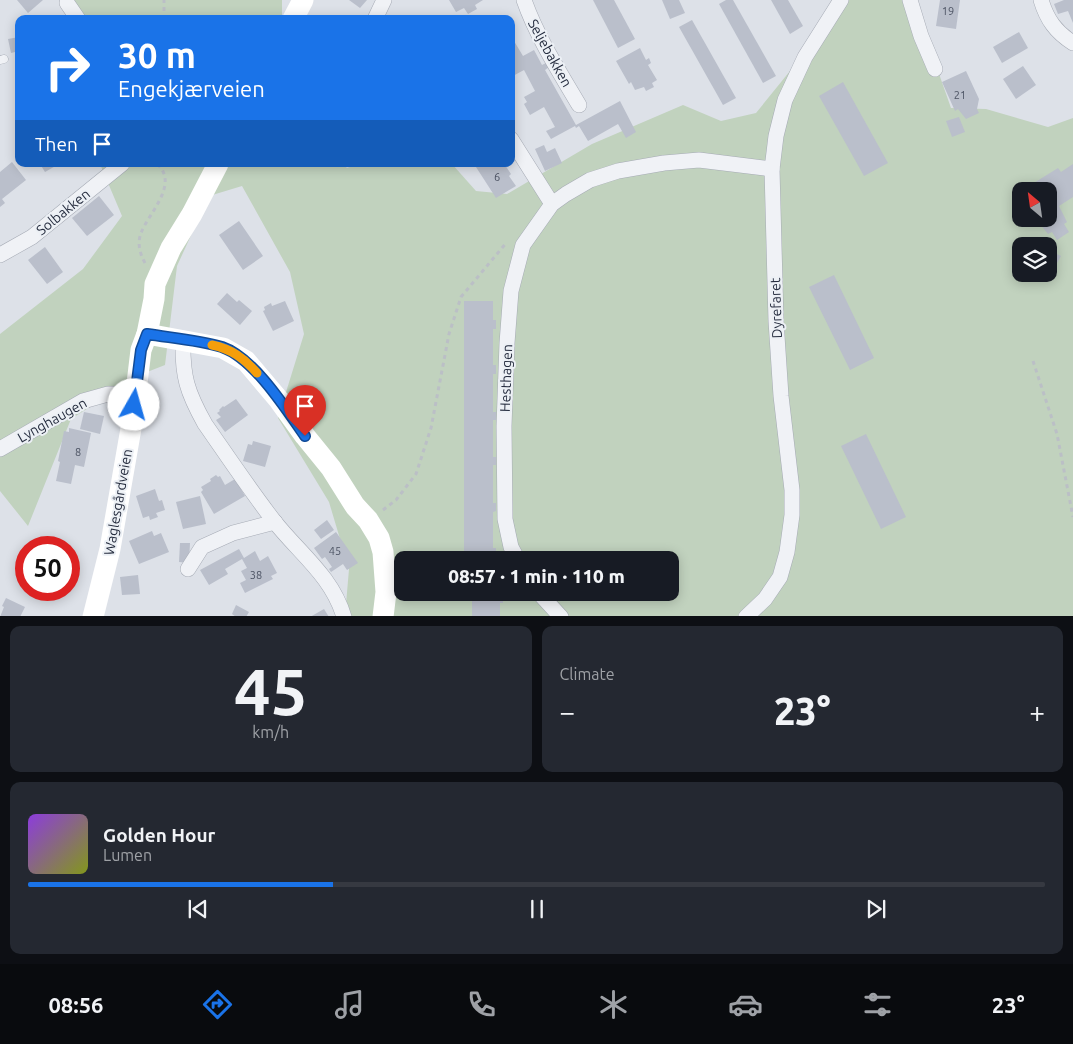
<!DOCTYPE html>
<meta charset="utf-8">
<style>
body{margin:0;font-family:Ubuntu,sans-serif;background:#242831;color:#f1f3f6;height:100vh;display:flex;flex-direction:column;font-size:19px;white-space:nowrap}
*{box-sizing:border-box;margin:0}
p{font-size:16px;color:#9ea1a6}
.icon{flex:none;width:28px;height:28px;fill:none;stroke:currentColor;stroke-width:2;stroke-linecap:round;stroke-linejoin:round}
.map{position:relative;height:616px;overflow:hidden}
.side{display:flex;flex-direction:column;gap:10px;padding:10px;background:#0d0f14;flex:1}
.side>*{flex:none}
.top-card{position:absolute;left:15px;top:15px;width:500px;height:152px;border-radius:10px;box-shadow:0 2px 12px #0003;background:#1a73e8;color:#fff;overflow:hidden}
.needle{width:32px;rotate:331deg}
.controls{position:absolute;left:1012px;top:182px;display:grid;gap:10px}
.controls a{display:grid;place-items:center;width:45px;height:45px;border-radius:10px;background:#171b24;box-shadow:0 2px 12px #0003;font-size:25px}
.speed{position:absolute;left:15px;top:536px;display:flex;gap:10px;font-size:25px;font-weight:700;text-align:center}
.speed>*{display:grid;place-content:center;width:65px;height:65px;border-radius:50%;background:#171b24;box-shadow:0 2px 12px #0003;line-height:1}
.speed .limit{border:8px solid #d22;background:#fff;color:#111}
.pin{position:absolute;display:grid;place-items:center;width:42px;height:42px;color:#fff;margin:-51px -21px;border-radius:50% 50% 50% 0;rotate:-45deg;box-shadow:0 0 5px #0007}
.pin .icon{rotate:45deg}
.me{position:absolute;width:55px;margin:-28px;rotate:7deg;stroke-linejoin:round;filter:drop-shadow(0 0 4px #0008)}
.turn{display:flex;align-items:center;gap:18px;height:105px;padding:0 20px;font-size:22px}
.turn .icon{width:65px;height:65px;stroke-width:2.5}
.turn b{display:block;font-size:35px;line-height:42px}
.then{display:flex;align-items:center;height:48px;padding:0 20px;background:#0003;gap:10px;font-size:19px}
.big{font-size:38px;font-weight:800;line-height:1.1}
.side .card{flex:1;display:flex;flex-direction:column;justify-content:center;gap:8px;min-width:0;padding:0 18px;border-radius:10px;background:#242831}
.side .dial{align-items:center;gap:0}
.dial b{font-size:65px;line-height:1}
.song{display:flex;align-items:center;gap:15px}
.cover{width:60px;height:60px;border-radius:8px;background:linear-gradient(135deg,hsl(270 70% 55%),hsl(70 70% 35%))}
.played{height:5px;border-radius:2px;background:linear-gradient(90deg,#1a73e8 30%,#363941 30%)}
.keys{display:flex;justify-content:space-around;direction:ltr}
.heat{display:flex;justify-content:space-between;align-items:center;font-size:28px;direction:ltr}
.side .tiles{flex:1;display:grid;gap:10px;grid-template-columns:1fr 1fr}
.card:last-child{grid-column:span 2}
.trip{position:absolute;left:394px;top:551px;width:285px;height:50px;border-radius:10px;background:#171b24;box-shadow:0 2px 12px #0003;font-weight:800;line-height:50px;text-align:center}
.menu{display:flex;height:80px;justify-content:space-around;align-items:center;background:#090b0e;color:#9ea1a6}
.menu .icon{width:35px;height:35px}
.menu .on{color:#1a73e8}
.menu b{font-size:22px;color:#f1f3f6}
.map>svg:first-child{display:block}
.green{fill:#c1d2be;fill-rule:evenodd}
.building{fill:#babfcb}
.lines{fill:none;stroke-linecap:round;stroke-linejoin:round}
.lane-casing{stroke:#a6abb5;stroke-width:9}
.street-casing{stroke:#a6abb5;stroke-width:16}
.path{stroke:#bbbfc6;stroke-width:3;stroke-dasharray:4 4;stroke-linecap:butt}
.lane{stroke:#f0f2f6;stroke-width:8}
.street{stroke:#f0f2f6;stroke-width:15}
.secondary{stroke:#fff;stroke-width:21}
.route-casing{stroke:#114b97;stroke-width:12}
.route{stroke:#1a73e8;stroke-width:9}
.slow{stroke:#f59e0b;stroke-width:9}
.labels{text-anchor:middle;stroke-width:4;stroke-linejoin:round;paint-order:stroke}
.number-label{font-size:11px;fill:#4b5262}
.street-label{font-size:14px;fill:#262d3f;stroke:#ecf0f5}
</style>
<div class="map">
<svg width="1073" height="617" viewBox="0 0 1073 617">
<rect width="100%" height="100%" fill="#dde1e8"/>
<!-- green -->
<g class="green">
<polygon points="74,0 282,0 282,19 76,19"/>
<path d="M 841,0 L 908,0 L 918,14 L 951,108 L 986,109 L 1048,127 L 1073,118 L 1073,616 L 345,616 L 349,569 L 329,502 L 278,418 L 304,334 L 290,272 L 242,186 L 209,196 L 177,266 L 165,365 L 142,374 L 71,419 L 28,526 L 0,491 L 0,334 L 83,269 L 122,216 L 100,164 L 343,164 L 347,168 L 358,164 L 452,164 L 476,191 L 507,194 L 592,144 L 683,105 L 721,121 L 756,113 L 820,34 ZM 1021,191 L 1049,191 L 1049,219 L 1021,219 ZM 1021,246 L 1049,246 L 1049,274 L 1021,274 ZM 402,560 L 670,560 L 670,592 L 402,592 Z"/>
</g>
<!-- building -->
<g class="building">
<polygon points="17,0 43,0 28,13"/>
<polygon points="349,0 367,0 360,8"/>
<polygon points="449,0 483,0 475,5 477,9 468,14 464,8 456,12"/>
<polygon points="593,0 614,0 635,39 618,48"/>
<polygon points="662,0 679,0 685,13 670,19"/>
<polygon points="726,0 733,0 776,76 763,83 719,4"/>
<polygon points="771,0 788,0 803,26 790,34"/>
<polygon points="940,0 960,0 956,29 936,26"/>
<polygon points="1064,0 1073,0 1073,23 1068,11 1058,14 1054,4"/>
<polygon points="692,20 736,98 723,105 679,27"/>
<polygon points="1019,32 1028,48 1002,63 993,47"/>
<polygon points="511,36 523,56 534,50 542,65 546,63 549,67 545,70 576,125 620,101 636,132 626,138 618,124 588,141 579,126 576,128 575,126 551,139 546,131 555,127 544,107 530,115 524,104 527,102 524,97 535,91 524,70 511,77"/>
<polygon points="19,37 19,51 11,53 8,39"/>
<polygon points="640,48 646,60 649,58 651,63 648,65 657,80 652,83 654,87 646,91 644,87 635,90 631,82 629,84 616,61"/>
<polygon points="1023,66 1036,85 1016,99 1003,79"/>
<polygon points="966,71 979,99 977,109 979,113 966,119 958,109 955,111 942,82"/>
<polygon points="843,82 888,163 864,176 819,96"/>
<polygon points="959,117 965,132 952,137 946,121"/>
<polygon points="544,145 547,152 555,148 562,163 545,171 535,149"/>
<polygon points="12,162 26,180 2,199 5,203 0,207 0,172"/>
<polygon points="40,164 59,164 45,172"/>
<polygon points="481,164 507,164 505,165 511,174 509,176 516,186 496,198 476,167"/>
<polygon points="1073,164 1073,197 1059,206 1067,222 1064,224 1069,232 1057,240 1052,232 1048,234 1036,219 1049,219 1049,191 1021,191 1058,168 1061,172"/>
<polygon points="99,196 114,215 87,236 72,218"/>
<polygon points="239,221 263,256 243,270 219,235"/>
<polygon points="45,247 63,272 47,284 28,260"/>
<polygon points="1050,251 1061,256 1057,263 1049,259"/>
<polygon points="834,275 874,358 850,370 809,287"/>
<polygon points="227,293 237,302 239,300 252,311 240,325 217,304"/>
<polygon points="285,301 294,321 273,331 263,311 265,310 264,307 271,303 272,306"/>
<polygon points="464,301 493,301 493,320 496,320 496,329 493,329 493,365 496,365 496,374 493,374 493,412 496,412 496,420 493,420 493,457 496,457 496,465 493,465 493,503 496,503 496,511 493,512 493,548 496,548 496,557 493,557 493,560 464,560"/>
<polygon points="236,399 248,415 225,432 216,420 221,417 217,413 220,411 219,410 223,406 224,407"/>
<polygon points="84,412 104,416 100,434 80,429"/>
<polygon points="69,428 91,433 84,467 75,465 71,484 56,481 60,462 58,461 64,431 69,432"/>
<polygon points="866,434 906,517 881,529 841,446"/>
<polygon points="253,441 271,446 265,467 243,461 248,444 252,445"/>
<polygon points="216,475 218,477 220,476 225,485 235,479 245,496 214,514 201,492 203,490 201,487 211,481 210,479"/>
<polygon points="155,489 159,501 162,500 165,510 156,513 158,517 150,520 149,516 143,518 136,496"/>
<polygon points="200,496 206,524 183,529 176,502"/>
<polygon points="327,520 334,530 321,539 314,530"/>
<polygon points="152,531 154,536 161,533 169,552 139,564 129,541"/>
<polygon points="336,532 358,563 347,570 343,564 331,572 329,569 332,567 325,557 322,559 314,548"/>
<polygon points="180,543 190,543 189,563 179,562"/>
<polygon points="239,549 244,558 255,551 260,561 268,556 277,573 271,576 273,579 245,593 240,583 246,580 241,571 247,568 242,559 225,569 228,574 209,585 200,570"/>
<polygon points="138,575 140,594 122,595 120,577"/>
<polygon points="472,592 500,592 500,595 503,595 503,603 500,603 500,617 472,617"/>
<polygon points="6,598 25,607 20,617 0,617 4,607 2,606"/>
<polygon points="236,605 249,612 246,617 236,617 232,614"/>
<polygon points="324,609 329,617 310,617"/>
</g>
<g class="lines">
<defs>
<polyline id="lane" points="0,60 4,59"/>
<g id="street">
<path d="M 524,0 C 537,37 559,71 579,105"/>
<polyline points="910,0 921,36 935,69"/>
<path d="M 1041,0 C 1047,20 1056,32 1073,43"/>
<polyline points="67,3 78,19"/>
<polyline points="375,19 384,0"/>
<polyline points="511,139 552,204"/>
<polyline points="0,255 32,237 122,164"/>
<path d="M 183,339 C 182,376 187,392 205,424 C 228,457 250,490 274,521 C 299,553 332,576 344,617"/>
<polyline points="0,449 83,401 108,394 135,394"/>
<polyline points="518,560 511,547 505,519 504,426 507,343 511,291 523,245 552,204 566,194 590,180 618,171 664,163 699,160 772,169"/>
<polyline points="188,569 202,547 233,533 275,522"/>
<polyline points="538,592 561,617"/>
<polyline points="746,617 765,599 780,577 787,552 792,515 792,490 781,396 776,321 772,169 776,136 785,100 805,57 841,0"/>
</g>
</defs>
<!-- lane casing -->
<use href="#lane" class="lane-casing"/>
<!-- street casing -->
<use href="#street" class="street-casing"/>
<!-- path -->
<g class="path">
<polyline points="164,19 164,0"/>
<path d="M 145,263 C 140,254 137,244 141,233 C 148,214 180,184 157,164"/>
<polyline points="1033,361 1057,434 1073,517"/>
<polyline points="383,510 396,500 416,474 431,428 449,334 461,297 507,242"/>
</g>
<!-- lane -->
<use href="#lane" class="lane"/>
<!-- street -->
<use href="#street" class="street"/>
<!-- secondary -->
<g class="secondary">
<polyline points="293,19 303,0"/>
<polyline points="147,334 223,348 246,361 279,400 305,436 331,468 355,506 368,520 379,538 383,552 386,592 383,617"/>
<polyline points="93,617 110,549 133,417 141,350 147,334 154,299 155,284 171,248 192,214 218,164"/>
</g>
</g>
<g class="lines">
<defs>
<path id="route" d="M 134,405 L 141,350 L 147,334 C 172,338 198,340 222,347 C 254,358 286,409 305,436"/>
</defs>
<!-- route casing -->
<use href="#route" class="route-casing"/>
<!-- route -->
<use href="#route" class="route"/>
<!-- slow -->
<path class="slow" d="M 212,345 C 231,349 244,358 257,373"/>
</g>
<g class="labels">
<!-- number labels -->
<g class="number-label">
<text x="948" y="15">19</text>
<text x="960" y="99">21</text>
<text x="497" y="181">6</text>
<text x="78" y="456">8</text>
<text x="335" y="555">45</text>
<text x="256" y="579">38</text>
</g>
<!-- street labels -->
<g class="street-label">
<text transform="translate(550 53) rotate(61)" y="5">Seljebakken</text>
<text transform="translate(63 212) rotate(-39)" y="5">Solbakken</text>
<text transform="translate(776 308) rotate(-92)" y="5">Dyrefaret</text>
<text transform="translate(506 378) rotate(-88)" y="5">Hesthagen</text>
<text transform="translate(52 420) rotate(-29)" y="5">Lynghaugen</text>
<text transform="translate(118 502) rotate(-80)" y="5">Waglesgårdveien</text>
</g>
</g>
</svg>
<div class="controls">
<a><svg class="needle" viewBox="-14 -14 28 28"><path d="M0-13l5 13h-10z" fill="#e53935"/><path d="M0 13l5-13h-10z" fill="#9ea1a6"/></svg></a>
<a><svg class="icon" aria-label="layers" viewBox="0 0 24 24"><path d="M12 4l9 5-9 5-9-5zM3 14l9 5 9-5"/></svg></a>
</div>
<div class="speed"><div class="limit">50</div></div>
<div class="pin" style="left:305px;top:436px;background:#d93025"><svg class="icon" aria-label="arrive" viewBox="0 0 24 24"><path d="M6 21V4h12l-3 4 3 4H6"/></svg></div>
<svg class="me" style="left:134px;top:405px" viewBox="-20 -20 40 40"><circle r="19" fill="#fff"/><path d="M0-13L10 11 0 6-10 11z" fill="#1a73e8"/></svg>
<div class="trip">08:57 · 1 min · 110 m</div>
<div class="top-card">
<div class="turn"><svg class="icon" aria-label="right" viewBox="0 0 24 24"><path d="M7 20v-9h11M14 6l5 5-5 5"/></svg><div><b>30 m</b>Engekjærveien</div></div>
<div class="then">Then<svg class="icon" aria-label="arrive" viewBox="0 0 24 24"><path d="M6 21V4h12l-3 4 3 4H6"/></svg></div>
</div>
</div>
<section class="side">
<div class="tiles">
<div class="card dial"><b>45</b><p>km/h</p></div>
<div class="card"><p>Climate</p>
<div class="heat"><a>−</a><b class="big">23°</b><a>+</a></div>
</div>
<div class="card">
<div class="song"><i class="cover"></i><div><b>Golden Hour</b><p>Lumen</p></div></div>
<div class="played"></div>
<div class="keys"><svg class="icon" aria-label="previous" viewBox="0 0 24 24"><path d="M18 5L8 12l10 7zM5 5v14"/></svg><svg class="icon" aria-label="pause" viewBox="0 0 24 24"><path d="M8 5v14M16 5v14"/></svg><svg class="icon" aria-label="next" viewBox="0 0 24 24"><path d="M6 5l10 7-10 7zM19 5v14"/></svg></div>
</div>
</div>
</section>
<nav class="menu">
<b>08:56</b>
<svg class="icon on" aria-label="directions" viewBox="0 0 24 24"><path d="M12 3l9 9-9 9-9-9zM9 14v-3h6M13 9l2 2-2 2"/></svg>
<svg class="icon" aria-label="music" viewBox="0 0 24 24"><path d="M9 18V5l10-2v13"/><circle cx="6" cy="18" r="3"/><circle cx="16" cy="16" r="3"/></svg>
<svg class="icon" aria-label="phone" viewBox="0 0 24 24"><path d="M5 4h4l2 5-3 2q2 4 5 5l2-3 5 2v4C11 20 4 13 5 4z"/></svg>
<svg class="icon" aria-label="climate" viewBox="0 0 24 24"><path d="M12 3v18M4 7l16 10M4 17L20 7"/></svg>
<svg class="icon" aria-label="car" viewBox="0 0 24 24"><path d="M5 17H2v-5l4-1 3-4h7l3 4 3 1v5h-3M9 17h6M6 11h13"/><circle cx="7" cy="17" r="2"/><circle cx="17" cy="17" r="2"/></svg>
<svg class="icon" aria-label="filters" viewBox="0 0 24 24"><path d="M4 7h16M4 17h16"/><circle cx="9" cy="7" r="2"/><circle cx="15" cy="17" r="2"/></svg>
<b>23°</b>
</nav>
